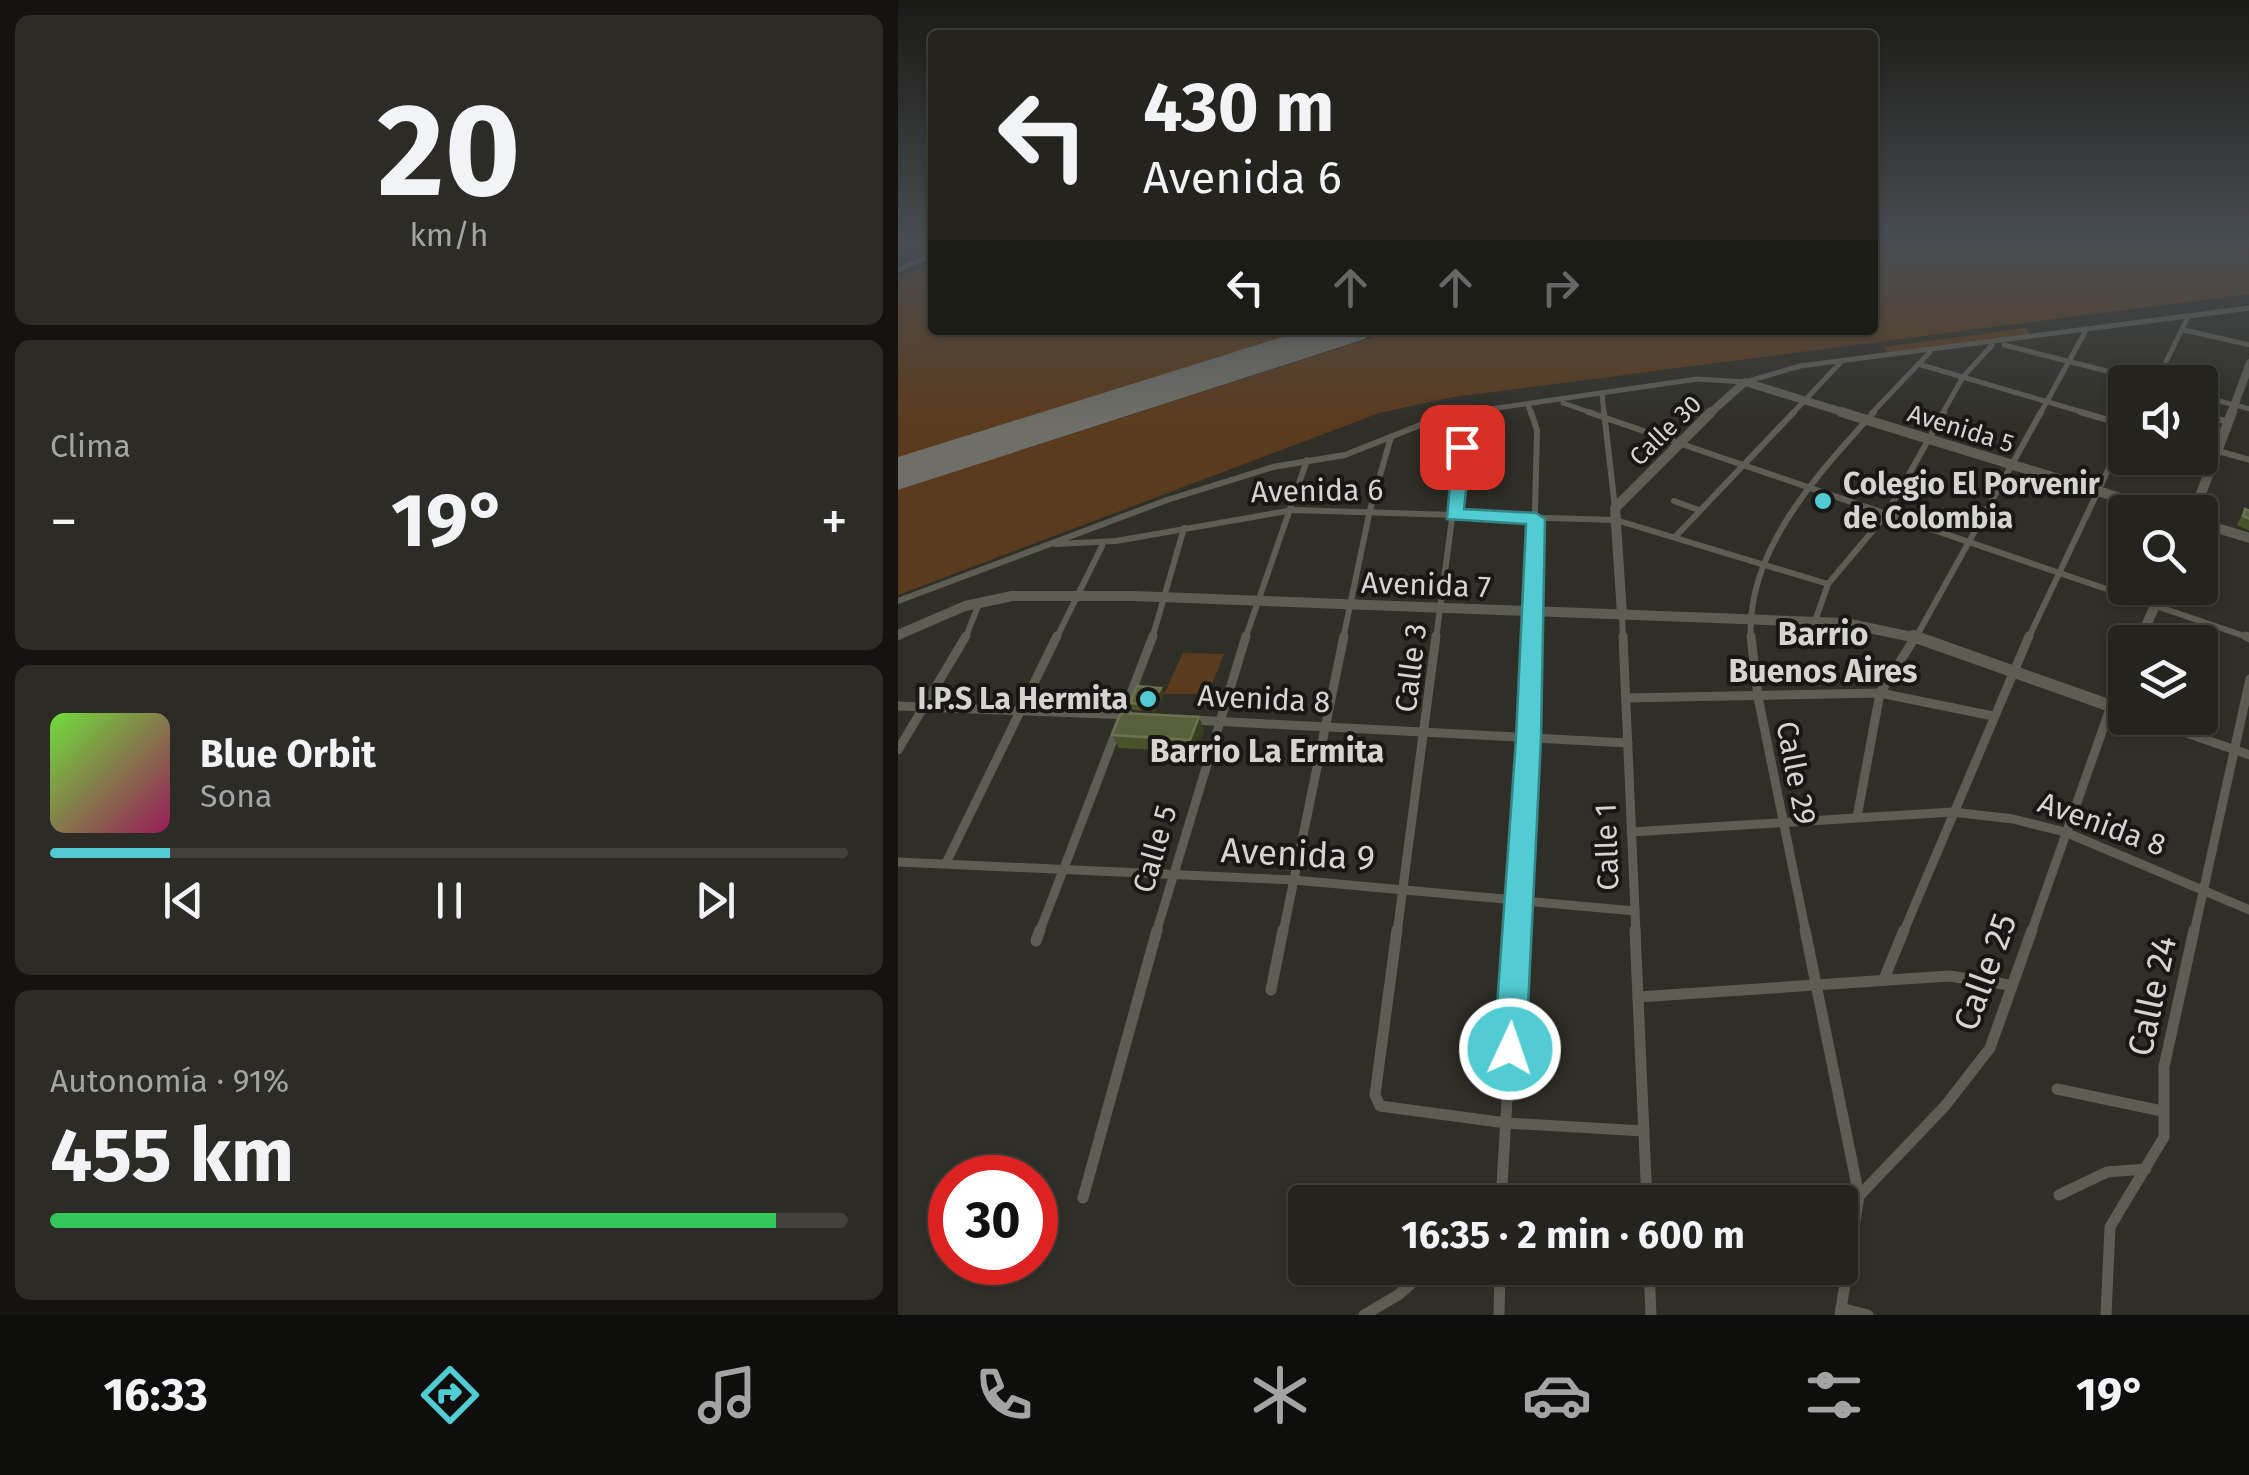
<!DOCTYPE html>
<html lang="es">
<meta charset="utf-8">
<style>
body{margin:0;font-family:"Fira Sans",sans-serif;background:#2c2b26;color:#f1f3f6;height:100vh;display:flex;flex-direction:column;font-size:38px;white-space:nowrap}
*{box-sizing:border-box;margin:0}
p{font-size:32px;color:#a3a4a4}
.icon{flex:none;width:55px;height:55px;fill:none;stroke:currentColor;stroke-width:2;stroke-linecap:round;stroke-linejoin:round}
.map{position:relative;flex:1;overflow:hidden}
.sheet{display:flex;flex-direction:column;gap:15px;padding:15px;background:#141310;width:898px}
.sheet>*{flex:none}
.guide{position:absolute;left:30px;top:30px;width:950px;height:305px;border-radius:10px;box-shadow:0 2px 8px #0004,0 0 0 2px #41403b;background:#24231d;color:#f1f3f6;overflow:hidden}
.fabs{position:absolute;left:1210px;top:365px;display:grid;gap:20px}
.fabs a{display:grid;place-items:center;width:110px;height:110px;border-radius:10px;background:#24231d;box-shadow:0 2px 8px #0004,0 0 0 2px #41403b;font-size:50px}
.speed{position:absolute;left:30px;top:1155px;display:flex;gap:20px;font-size:50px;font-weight:700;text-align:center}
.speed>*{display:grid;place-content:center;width:130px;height:130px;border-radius:50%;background:#24231d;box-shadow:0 2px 8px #0004,0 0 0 2px #41403b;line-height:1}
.speed .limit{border:15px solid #d22;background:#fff;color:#111}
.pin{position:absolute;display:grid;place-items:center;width:85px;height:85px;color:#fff;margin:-42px;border-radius:20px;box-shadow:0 5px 15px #0006}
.me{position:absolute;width:110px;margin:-55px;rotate:3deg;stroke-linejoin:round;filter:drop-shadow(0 0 8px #0008)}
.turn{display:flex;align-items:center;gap:35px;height:210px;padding:0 50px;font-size:45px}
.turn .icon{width:130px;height:130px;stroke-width:2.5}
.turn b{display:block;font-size:70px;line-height:85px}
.lanes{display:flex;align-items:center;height:95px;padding:0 50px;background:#0003;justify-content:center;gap:50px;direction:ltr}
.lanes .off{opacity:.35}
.big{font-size:75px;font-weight:700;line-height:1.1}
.sheet .widget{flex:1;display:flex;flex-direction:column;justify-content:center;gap:15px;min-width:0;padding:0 35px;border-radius:15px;background:#2c2b26}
.sheet .dial{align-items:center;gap:0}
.dial b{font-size:130px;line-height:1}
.song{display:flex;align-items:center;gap:30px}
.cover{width:120px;height:120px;border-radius:15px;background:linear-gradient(135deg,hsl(100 70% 55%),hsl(330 70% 35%))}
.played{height:10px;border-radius:5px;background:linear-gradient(90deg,#51ccd2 15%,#41403b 15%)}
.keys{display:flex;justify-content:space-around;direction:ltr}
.heat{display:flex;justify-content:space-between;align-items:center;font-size:55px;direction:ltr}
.charge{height:15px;border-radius:8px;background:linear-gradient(90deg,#34c759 91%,#41403b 0)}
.trip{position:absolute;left:390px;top:1185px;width:570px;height:100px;border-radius:10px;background:#24231d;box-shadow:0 2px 8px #0004,0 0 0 2px #41403b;font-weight:700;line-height:100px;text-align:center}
.tab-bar{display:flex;height:160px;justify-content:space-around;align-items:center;background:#0e0e0c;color:#a3a4a4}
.tab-bar .icon{width:70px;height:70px}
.tab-bar .current{color:#51ccd2}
.tab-bar b{font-size:45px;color:#f1f3f6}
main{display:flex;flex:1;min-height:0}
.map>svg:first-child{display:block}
.green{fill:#5b3b1d}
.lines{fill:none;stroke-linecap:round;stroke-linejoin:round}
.runway{fill:#6f6e67;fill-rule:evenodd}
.street-far3{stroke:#5e5d54;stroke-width:5}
.street-far2{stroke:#5e5d54;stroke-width:6}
.street-far1{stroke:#5e5d54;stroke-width:9}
.street{stroke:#5e5d54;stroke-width:11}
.secondary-far2{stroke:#5e5d54;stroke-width:8}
.secondary-far1{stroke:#5e5d54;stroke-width:10}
.secondary{stroke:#5e5d54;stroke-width:12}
.wall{fill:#485228}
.shaded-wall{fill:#383e20}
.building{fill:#57603a;stroke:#6b7251;stroke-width:2.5}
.route{fill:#51ccd2;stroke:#358588;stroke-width:2.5}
.poi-dot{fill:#51ccd2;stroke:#181713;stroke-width:4}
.labels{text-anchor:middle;stroke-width:8;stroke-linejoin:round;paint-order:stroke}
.far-street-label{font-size:25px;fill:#d5d4cf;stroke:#181713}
.poi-label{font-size:30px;font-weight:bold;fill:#d5d4cf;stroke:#181713;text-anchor:start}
.street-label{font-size:30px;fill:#d5d4cf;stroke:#181713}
.neighbourhood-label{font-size:32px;font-weight:bold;fill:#d5d4cf;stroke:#181713}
.near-street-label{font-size:35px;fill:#d5d4cf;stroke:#181713}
</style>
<main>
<section class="sheet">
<div class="widget dial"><b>20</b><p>km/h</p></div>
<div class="widget"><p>Clima</p>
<div class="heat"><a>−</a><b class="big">19°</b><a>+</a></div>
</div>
<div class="widget">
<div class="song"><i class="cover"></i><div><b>Blue Orbit</b><p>Sona</p></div></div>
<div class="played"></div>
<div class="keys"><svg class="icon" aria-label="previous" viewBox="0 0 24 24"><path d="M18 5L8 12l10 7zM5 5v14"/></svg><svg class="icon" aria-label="pause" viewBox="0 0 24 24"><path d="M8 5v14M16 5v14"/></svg><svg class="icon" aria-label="next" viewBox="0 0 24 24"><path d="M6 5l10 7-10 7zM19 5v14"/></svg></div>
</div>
<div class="widget"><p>Autonomía · 91%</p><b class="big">455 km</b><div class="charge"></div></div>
</section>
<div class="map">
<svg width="1352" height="1315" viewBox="0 0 1352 1315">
<rect width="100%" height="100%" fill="#302f27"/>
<!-- green -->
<g class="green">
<polygon points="975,241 1351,241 1351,294 556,397 481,413 0,595 0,490 497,330 975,330"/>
<polygon points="35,262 35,330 408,330 0,458 0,278"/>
<polygon points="1127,328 1133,334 992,355 985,347"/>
<polygon points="285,653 326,654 310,694 266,694"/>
</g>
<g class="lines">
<!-- runway -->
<polygon class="runway" points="407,330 474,330 467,339 0,490 0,457"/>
<!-- street-far3 -->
<g class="street-far3">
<polyline points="0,248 16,241"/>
<polyline points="0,270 35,254"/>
<polyline points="1286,330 1352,345"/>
<polyline points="1106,345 1252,382"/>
<polyline points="1020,364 1191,414"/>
<polyline points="1258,382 1290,317"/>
<polyline points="704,394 706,414"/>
<polyline points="1302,396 1352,409"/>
<polyline points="665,403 697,414"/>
<polyline points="630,404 633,414"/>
<polyline points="558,414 799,379 847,382 902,366 1352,308"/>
<polyline points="894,414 942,363"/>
<polyline points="973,414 1032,352"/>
<polyline points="1044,414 1065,377 1094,345"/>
<polyline points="1142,414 1187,332"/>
</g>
<!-- street-far2 -->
<g class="street-far2">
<polyline points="633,412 639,430 634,639"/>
<polyline points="690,412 1352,638"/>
<polyline points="706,412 717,508"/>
<polyline points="1182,412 1228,425"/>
<polyline points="1302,414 1330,422"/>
<polyline points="1302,446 1352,460"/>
<polyline points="776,501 801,510"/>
<polyline points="778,536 896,412"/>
<polyline points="158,544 218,541 395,510 718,520 930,584"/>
<polyline points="0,601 269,500 375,467 447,455 545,416 575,412"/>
<polyline points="724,614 725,639"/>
<polyline points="917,621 930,584 988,515 1046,412"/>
<polyline points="67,639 82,601"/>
<polyline points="158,639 204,546"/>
<polyline points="254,639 286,528"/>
<polyline points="347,639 409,460"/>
<polyline points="445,639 472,510 493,437"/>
<polyline points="538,639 568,414"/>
<path d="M 853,639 C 847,551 921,473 976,412"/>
<polyline points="1017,639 1143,412"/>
<polyline points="1130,639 1228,432"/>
</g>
<!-- street-far1 -->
<g class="street-far1">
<polyline points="725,636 738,933"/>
<polyline points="853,636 860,697 908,933"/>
<polyline points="1348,636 1352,638"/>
<polyline points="728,698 982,693 1095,716"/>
<polyline points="0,706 231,715"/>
<polyline points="1245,718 1352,755"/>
<polyline points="295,720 730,743"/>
<polyline points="0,750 68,636"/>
<polyline points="959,817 982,693 1018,636"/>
<polyline points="733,832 1055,812 1115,819 1167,832 1352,910"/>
<polyline points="0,862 396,880 737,911"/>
<polyline points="48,863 159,636"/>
<polyline points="141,933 255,636"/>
<polyline points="258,933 348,636"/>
<polyline points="385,933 446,636"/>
<polyline points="499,933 538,636"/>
<polyline points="619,933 634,636"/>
<polyline points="1005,933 1131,636"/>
<polyline points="1133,933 1213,706 1228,711"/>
<polyline points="1296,933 1352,679"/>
</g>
<!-- street -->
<g class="street">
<polyline points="499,930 477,1095 482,1106 608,1123 746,1131"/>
<polyline points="737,930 749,1202"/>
<polyline points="138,941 142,930"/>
<polyline points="986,979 1006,930"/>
<polyline points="373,990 385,930"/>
<polyline points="740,997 1051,976 1112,985"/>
<polyline points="1159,1089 1264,1111"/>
<polyline points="1161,1195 1209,1172 1248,1169"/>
<polyline points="185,1198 259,930"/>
<polyline points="748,1200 961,1196 907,930"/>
<polyline points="603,1202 619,930"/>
<polyline points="751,1268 753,1315"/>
<polyline points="943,1308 970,1315"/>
<polyline points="466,1315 500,1295 531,1268"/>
<polyline points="601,1315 602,1268"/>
<polyline points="942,1315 961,1196 1047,1106 1092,1048 1134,930"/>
<polyline points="1208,1315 1212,1227 1266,1137 1266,1067 1296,930"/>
</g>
<!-- secondary-far2 -->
<g class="secondary-far2">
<polyline points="811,414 847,382 951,414"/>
<polyline points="1333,414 1352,363"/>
</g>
<!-- secondary-far1 -->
<g class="secondary-far1">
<polyline points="943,412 1268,512"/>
<polyline points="1296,512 1334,412"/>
<polyline points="1302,523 1352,538"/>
<polyline points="724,614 717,508 813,412"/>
<polyline points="0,635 67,606 114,596 236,596 947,623 1024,639"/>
<polyline points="1242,639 1265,588"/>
</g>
<!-- secondary -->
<g class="secondary">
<polyline points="1015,636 1213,706 1228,674"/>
<polyline points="1241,642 1243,636"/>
</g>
</g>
<!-- wall -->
<g class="wall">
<polygon points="1347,509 1352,511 1352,531 1339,525"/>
<polygon points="263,688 266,694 257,711 235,710 232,703"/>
<polygon points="306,730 298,752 221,748 214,735"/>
</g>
<!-- shaded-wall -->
<g class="shaded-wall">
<polygon points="263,688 266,694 257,711 254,705"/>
<polygon points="301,717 306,730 298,752 292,740"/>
</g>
<!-- building -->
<g class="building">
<polygon points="1347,509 1352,511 1352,519 1345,516"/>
<polygon points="239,686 263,688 254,705 232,703"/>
<polygon points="223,713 301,717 292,740 214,735"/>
</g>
<!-- sky -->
<linearGradient id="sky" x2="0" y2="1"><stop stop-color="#1a1a15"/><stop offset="0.57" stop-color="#484d52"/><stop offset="1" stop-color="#484d52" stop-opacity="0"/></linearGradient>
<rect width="1352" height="425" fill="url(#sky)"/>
<!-- route -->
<polygon class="route" points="564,442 573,447 566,509 638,513 647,519 643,738 628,1049 623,1060 612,1065 600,1060 596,1049 618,738 628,524 549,519 555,447"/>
<!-- markers -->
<g class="poi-dot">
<circle cx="925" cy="501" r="10"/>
<circle cx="250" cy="699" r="10"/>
</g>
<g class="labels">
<!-- far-street labels -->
<g class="far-street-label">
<text transform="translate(1063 428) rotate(17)" y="9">Avenida 5</text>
<text transform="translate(767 430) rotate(-44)" y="9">Calle 30</text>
</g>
<!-- poi labels -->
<g class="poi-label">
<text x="945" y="494">Colegio El Porvenir<tspan x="945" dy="34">de Colombia</tspan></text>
<text x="230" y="709" text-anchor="end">I.P.S La Hermita</text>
</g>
<!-- street labels -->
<g class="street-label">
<text transform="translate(419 491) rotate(-1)" y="10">Avenida 6</text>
<text transform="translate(528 585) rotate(2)" y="10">Avenida 7</text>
<text transform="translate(513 668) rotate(-83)" y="10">Calle 3</text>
<text transform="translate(366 699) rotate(3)" y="10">Avenida 8</text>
<text transform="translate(898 773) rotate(79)" y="10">Calle 29</text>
<text transform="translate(1204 824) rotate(20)" y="10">Avenida 8</text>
<text transform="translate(709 847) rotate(-92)" y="10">Calle 1</text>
<text transform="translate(257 849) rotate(-74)" y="10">Calle 5</text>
</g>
<!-- neighbourhood labels -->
<g class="neighbourhood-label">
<text x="925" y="645">Barrio<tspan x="925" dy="37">Buenos Aires</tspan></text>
<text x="369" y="762">Barrio La Ermita</text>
</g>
<!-- near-street labels -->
<g class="near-street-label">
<text transform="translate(400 854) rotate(3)" y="12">Avenida 9</text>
<text transform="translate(1087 972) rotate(-70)" y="12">Calle 25</text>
<text transform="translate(1254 996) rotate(-78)" y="12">Calle 24</text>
</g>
</g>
</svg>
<div class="fabs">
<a><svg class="icon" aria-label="sound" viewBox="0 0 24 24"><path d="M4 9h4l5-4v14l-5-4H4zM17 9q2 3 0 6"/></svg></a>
<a><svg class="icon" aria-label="search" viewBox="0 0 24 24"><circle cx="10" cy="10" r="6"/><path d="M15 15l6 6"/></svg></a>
<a><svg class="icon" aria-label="layers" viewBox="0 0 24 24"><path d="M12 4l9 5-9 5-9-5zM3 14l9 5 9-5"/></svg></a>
</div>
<div class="speed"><div class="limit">30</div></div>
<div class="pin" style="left:564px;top:447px;background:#d93025"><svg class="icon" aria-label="arrive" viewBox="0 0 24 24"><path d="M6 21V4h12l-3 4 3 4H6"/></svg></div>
<svg class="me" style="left:612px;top:1049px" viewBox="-20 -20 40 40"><circle r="17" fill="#51ccd2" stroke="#fff" stroke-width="3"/><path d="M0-11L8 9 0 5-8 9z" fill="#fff"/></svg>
<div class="trip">16:35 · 2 min · 600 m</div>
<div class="guide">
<div class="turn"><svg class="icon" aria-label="left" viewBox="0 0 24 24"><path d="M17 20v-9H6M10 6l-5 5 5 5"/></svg><div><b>430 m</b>Avenida 6</div></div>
<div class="lanes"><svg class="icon" aria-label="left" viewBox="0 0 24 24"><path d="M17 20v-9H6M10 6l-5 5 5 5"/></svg><svg class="icon off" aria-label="ahead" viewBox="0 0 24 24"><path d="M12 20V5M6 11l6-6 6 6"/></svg><svg class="icon off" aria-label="ahead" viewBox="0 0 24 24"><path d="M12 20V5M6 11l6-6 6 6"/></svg><svg class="icon off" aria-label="right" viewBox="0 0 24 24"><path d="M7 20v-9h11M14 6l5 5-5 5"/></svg></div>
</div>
</div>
</main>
<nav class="tab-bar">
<b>16:33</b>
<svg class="icon current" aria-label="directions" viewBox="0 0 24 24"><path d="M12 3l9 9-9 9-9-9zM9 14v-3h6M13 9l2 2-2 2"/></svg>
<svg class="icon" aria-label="music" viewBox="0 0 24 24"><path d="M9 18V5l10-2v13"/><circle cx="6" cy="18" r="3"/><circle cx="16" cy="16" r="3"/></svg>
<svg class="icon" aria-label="phone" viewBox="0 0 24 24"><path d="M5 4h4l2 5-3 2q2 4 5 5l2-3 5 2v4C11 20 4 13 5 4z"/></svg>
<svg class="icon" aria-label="climate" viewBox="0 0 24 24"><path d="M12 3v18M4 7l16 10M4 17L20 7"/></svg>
<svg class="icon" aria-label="car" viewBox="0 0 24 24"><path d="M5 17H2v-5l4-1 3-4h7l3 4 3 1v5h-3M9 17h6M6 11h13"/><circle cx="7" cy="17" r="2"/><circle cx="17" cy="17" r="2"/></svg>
<svg class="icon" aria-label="filters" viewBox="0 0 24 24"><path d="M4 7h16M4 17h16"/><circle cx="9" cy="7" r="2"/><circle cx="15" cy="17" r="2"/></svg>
<b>19°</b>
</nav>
